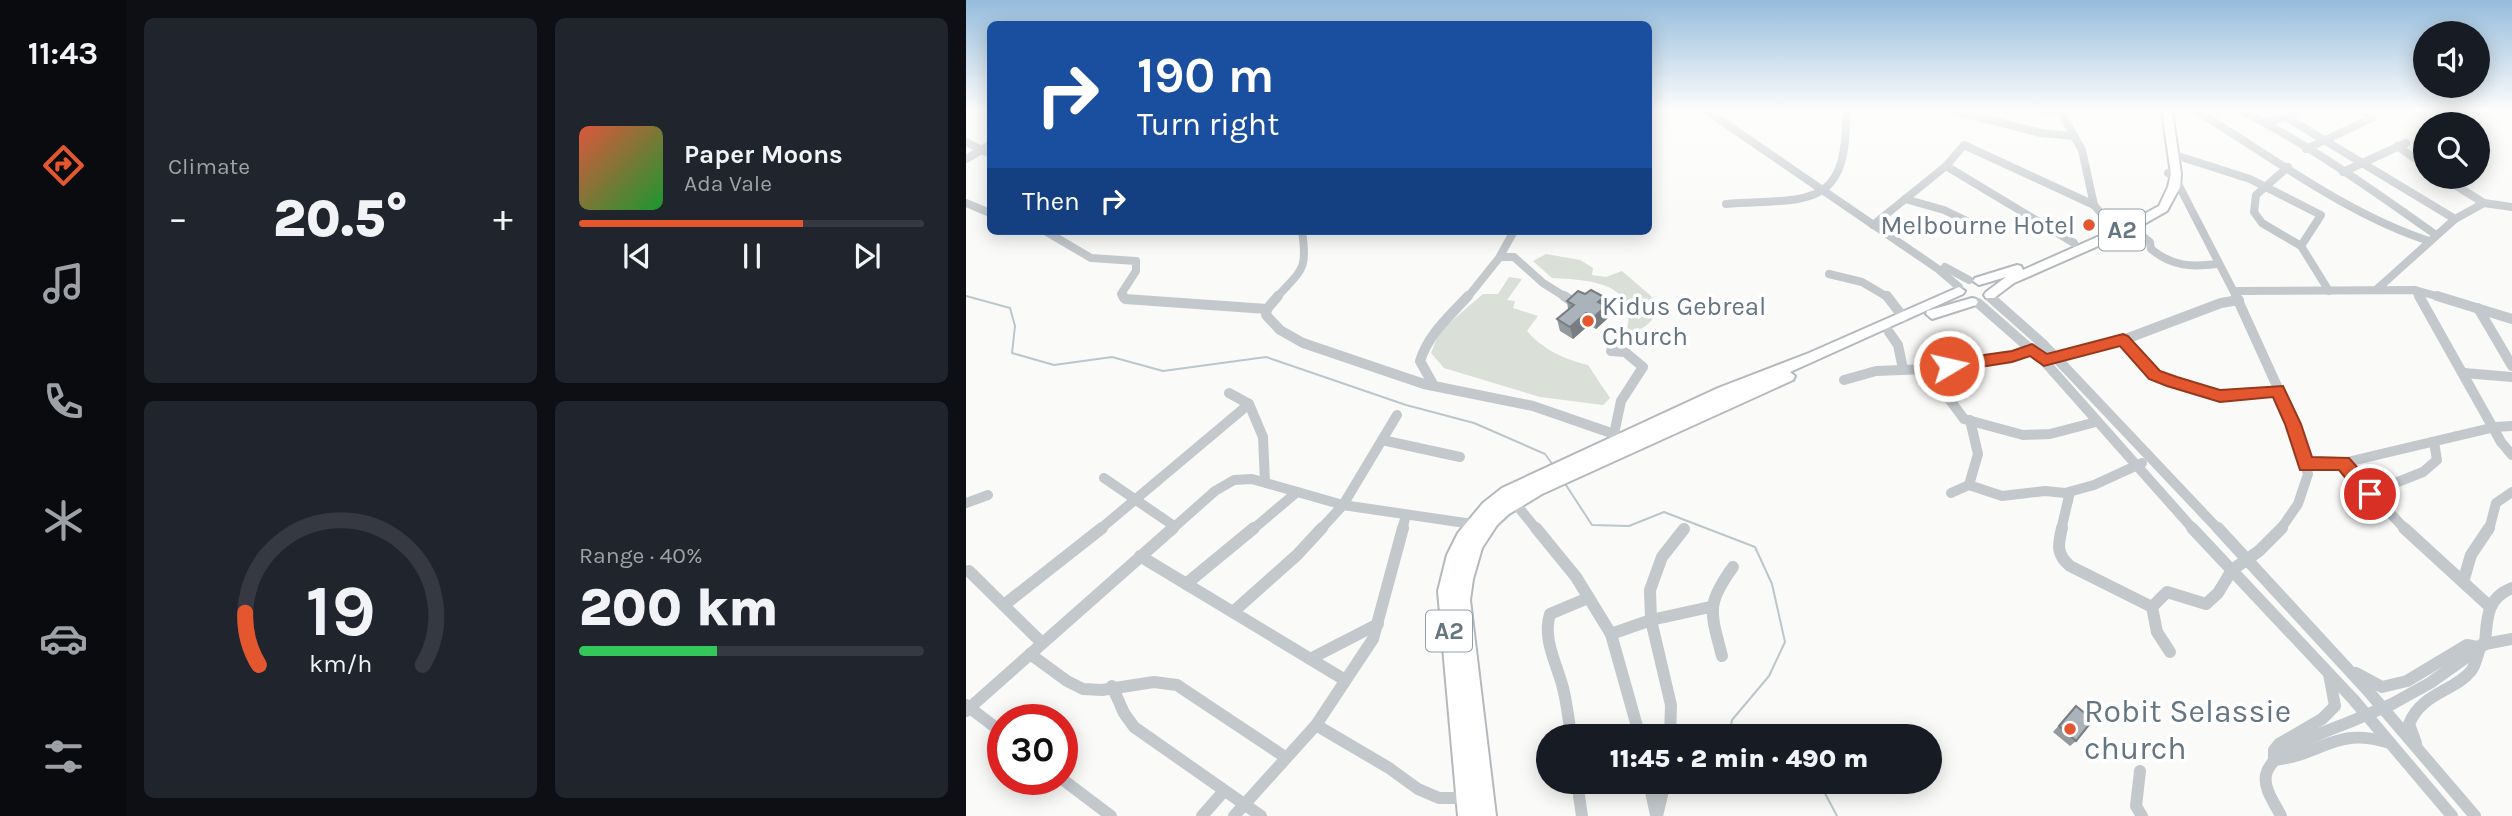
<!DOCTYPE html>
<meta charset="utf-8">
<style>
body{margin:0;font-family:Karla,sans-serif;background:#20242c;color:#f1f3f6;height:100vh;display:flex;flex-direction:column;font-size:26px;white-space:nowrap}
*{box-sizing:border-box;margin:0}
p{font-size:23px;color:#9ea1a6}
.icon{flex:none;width:38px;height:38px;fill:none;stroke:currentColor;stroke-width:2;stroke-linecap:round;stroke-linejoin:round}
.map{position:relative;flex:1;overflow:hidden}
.sheet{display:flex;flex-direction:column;gap:18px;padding:18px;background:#0d0f14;width:840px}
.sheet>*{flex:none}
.hud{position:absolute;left:21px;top:21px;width:665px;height:214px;border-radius:10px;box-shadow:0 4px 18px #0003;background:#1a4fa0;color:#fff;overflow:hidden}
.fabs{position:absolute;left:1447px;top:21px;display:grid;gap:14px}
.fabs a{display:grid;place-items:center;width:77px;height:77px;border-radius:50%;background:#171b24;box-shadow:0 4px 18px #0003;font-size:35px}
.speed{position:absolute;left:21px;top:704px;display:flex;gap:14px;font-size:35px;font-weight:700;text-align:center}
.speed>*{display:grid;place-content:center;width:91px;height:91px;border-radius:50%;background:#171b24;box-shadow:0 4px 18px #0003;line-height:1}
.speed .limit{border:10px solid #d22;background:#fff;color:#111}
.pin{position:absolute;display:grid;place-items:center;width:60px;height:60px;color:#fff;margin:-30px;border:4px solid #fff;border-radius:50%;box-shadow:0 2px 7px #0007}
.me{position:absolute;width:77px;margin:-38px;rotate:81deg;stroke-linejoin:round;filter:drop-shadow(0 0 5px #0008)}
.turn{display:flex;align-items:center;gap:24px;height:147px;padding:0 35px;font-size:32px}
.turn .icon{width:91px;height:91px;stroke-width:2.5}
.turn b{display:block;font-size:49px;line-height:60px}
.then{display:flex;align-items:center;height:66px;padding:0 35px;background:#0003;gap:14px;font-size:26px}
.big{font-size:52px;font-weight:800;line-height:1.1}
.sheet .card{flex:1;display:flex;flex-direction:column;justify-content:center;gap:10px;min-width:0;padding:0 24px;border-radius:10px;background:#20242c}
.sheet .dial{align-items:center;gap:0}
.dial svg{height:182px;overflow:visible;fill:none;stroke:#363941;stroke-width:7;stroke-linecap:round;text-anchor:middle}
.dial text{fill:#f1f3f6;stroke:none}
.song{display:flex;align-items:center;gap:21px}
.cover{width:84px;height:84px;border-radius:10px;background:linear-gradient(135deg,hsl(10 70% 55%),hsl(130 70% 35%))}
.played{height:7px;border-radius:4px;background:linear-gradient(90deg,#e4572e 65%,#363941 65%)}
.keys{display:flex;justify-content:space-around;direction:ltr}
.heat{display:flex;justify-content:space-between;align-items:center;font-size:38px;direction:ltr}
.charge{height:10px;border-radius:5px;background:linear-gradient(90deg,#34c759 40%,#363941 0)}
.sheet .tiles{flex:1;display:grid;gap:18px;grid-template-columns:repeat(2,1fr)}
.trip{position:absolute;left:570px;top:724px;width:406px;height:70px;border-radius:35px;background:#171b24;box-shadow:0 4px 18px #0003;font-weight:800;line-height:70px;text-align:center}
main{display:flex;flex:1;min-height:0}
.menu{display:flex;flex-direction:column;width:126px;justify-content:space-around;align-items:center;background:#090b0e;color:#9ea1a6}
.menu .icon{width:49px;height:49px}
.menu .active{color:#e4572e}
.menu b{font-size:32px;color:#f1f3f6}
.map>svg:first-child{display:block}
.green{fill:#dadfd7}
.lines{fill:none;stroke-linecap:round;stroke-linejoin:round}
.stream{stroke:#bbc7cb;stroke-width:2}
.highway-casing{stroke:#b4b9bd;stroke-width:4}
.minor-far2{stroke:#c3c8cc;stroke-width:8}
.minor-far1{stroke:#c3c8cc;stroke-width:10}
.minor{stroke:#c3c8cc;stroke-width:12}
.highway{fill:#fff;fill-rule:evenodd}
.minor-bridge{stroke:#c3c8cc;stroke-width:12}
.wall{fill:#929a9f}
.shaded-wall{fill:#777d82}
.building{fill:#aab3b9;stroke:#777d82;stroke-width:2}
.route{fill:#e4572e;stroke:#94391e;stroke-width:2}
.poi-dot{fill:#e4572e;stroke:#fff;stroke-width:2.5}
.labels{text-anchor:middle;stroke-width:7;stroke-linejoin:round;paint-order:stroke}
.shield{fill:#fff;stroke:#939fa8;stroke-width:2}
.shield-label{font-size:24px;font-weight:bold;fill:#657683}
.poi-label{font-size:26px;fill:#657683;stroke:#fff;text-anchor:end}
.near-poi-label{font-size:32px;fill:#657683;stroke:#fff;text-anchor:start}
</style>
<main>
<nav class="menu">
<b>11:43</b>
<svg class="icon active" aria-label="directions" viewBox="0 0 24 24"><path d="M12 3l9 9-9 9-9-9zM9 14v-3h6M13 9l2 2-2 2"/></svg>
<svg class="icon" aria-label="music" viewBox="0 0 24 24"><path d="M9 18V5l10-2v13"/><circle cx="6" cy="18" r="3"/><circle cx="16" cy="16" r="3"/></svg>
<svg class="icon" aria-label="phone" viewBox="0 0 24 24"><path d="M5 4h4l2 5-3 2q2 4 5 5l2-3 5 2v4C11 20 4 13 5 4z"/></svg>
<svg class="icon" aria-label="climate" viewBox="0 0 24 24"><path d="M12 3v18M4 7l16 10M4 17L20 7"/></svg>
<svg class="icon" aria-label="car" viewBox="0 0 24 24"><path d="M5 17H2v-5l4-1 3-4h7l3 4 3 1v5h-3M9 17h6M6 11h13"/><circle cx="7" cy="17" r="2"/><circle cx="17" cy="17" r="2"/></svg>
<svg class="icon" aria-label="filters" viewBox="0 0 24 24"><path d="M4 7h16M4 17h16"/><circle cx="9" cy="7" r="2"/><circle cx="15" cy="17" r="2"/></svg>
</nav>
<section class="sheet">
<div class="tiles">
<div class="card"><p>Climate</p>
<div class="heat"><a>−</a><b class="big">20.5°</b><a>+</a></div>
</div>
<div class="card">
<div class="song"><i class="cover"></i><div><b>Paper Moons</b><p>Ada Vale</p></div></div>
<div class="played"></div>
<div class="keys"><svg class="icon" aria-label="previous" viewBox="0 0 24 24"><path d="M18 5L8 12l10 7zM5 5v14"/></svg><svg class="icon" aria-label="pause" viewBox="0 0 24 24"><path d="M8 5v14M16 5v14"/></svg><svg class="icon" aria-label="next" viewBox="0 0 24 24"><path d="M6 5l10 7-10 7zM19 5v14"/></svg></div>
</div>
<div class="card dial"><svg viewBox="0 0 100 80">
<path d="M14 69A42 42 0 1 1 86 69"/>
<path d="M14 69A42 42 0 0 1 8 46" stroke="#e4572e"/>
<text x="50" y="56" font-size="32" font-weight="700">19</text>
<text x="50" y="72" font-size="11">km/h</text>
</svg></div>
<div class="card"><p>Range · 40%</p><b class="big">200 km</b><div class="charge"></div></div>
</div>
</section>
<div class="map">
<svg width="1546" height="816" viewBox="0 0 1546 816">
<rect width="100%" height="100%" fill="#fafaf8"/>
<!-- green -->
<g class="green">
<path d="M 580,254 L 614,260 L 627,268 L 626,275 L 640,277 L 656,271 L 685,296 L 693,312 L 681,325 L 660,338 C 661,328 665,313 661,305 C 652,280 608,279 586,278 L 567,261 Z"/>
<path d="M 543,277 L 556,279 L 541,300 L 549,301 L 547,308 L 572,316 L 561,331 C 576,349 599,360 622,365 L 644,398 L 637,405 L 574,397 L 478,368 L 465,353 L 473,332 L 517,294 L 532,294 Z"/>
</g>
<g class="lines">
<!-- stream -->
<g class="stream">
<polyline points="0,296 44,308 49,326 46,353 88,365 146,357 197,371 300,357 440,405 508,423 579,454 587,465"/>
<polyline points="598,482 626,525 663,526 698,512 789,547 806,584 819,642 803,676 766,720 763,737"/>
<polyline points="853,782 871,816"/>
</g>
<defs>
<g id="highway">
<polygon points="1196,111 1206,111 1215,174 1214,187 1201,211 1164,232 1048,283 1028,298 1020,298 1018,295 1020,292 1040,277 1013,285 1007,281 1009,278 1051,265 1055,266 1057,270 1156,226 1193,206 1202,187 1205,174"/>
<polygon points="993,287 999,291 997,294 824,372 829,376 827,380 576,494 543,514 531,525 516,548 507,579 504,600 530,816 492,816 472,591 481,555 492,533 517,503 536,488 752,388 843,353"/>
<polygon points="1006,298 1010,299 1012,302 1010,305 966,319 960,314 961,311"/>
</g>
</defs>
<!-- highway casing -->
<use href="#highway" class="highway-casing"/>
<!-- minor-far2 -->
<g class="minor-far2">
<polyline points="741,111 972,269 993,287"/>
<polyline points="988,111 1075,133 1108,136"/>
<polyline points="1076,111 1087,111"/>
<polyline points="1094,111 1116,150 1128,205 1151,232"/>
<path d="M 1231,111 C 1304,156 1382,215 1463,241"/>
<path d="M 1276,111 C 1344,145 1408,191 1470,235"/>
<polyline points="1310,111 1489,219"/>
<polyline points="1300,123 1334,111"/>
<polyline points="0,142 24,154"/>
<polyline points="1431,146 1460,166"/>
<polyline points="1340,149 1406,118 1397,111"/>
<polyline points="1209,155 1284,179 1355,215 1335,246"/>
<polyline points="0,159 24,145"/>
<polyline points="980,166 1108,243"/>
<polyline points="1322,167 1290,195 1288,212 1296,223 1335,246 1363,291"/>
<polyline points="1377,172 1440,143"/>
<polyline points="1202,173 1209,178 1271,298"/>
<polyline points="1476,177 1518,203"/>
<polyline points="939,199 978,210 1005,223"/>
<polyline points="0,203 24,213"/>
<path d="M 760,204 C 841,198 882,212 880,111"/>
<polyline points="907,225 980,166 998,145 1128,205"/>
<path d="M 1164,226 L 1184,242 L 1185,249 C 1207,267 1225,267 1252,264"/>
<polyline points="79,231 125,258 170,261 170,271 155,294 158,298"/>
<polyline points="535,257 548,257 577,283 601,298"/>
<polyline points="979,267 1003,280"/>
<polyline points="863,274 896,282 923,298"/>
<polyline points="1410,290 1489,219 1518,203 1546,207"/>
<polyline points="1449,290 1454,298"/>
<polyline points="1269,291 1449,290 1477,298"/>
<path d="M 310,298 C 336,269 342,271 336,231"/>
<polyline points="501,298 533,258 548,231"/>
</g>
<!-- minor-far1 -->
<g class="minor-far1">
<polyline points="157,296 159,299 301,309"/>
<polyline points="312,296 301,309 300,315 314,330 337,343 458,384 567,406 648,434 656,447"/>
<polyline points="598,296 604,300"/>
<polyline points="921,296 937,317"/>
<polyline points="1270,296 1316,397 1342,474 1332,504 1314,530"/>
<polyline points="1453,296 1535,442 1546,455"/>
<polyline points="1471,296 1546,319"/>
<polyline points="1024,297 1077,344 1253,530"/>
<polyline points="1012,303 1078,361 1228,530"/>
<polyline points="1512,308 1546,366"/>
<polyline points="923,332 932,345 937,369"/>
<polyline points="1157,340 1189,375 1207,382 1254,396 1312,391"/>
<polyline points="645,351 659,352 677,367 655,401 648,434"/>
<polyline points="1087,358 1157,340 1255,303 1273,300"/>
<polyline points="961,369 998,419 1057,435 1084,434 1130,422"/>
<polyline points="1498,373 1546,377"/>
<polyline points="878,380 910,371 961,369 1046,356 1070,348"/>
<path d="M 468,386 L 454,361 C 463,333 483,317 502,296"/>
<polyline points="263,393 283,404 297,437 299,482"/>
<polyline points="416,440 494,457"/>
<polyline points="1377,463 1440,530"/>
<polyline points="1339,465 1377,463 1529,427 1546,426"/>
<polyline points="138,478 208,526"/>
<polyline points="1003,485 1012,454 1004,420"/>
<polyline points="985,493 1003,485 1036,496 1079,491 1099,493 1128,485 1176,463"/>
<polyline points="1404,493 1457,472 1471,460 1468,442"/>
<polyline points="545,498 571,530"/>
<polyline points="0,503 22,495"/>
<polyline points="133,530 283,404"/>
<polyline points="205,530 249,491 268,480 286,479 377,505 513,525"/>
<polyline points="286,530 331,492"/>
<polyline points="354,530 377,505 431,415"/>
<polyline points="436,530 440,515"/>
<polyline points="1095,530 1104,492"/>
<polyline points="1523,530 1530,503 1546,492"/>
</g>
<!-- minor -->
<g class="minor">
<polyline points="570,528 610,577 645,634 674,737"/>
<path d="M 1096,528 C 1092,545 1090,554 1104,566 L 1186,607 L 1201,592 L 1240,604 L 1252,593 L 1266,570 L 1293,551 L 1316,528"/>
<polyline points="1226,528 1387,699 1486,816"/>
<polyline points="1252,528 1403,692 1509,816"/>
<polyline points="1438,528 1522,605"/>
<polyline points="174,556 379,680"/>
<polyline points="3,571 76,643"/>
<polyline points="1497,582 1505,555 1523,528"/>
<polyline points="220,584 288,528"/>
<polyline points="38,605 136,528"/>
<polyline points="1186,607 1191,632 1204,652"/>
<polyline points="267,612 331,555 356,528"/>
<polyline points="645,634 685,620 744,607"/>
<polyline points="1519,644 1546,639"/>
<polyline points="64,654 101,681 117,689 136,690 188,682 211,685 319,757"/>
<path d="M 756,656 C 745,613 739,605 767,567"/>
<polyline points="344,659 412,624"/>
<polyline points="1390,673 1416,687 1441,681 1501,645 1511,647"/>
<path d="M 1363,674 L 1369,706 L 1356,719 L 1313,744 L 1308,750 L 1308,760 C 1359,754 1368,726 1424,743"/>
<polyline points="146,686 158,713 168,727 295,816"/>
<path d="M 1426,704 L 1464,683 L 1519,644 C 1521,619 1520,598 1546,588"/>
<polyline points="0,705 37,733"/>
<polyline points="0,711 207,528"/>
<polyline points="350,725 423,768 452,789 473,798 501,798"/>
<path d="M 605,737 C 603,721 601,704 597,688 C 591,664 576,639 584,614 L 622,598"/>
<polyline points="704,737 705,705 685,620 684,590 696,557 718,529"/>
<path d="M 1450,743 L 1443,724 C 1455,693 1489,691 1505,671 C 1510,665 1512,652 1515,645"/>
<polyline points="1174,771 1170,806 1176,816"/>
<polyline points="96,779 145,816"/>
<polyline points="611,782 616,816"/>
<polyline points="683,782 690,815"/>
<polyline points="236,816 258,791"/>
<polyline points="268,816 350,725 407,639 437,528"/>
<polyline points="691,816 699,782"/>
<path d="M 1315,816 C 1310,805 1297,789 1300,775 C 1305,749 1364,730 1386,721"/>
</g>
<!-- highway -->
<use href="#highway" class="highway"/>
<!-- minor-bridge -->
<polyline class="minor-bridge" points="1386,721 1426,704"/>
</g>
<!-- wall -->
<g class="wall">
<polygon points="619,294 638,297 642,318 630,329 623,325 607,339 594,331 591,319 602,309 601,301"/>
<polygon points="1110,706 1110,741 1104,746 1087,732"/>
</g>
<!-- shaded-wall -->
<g class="shaded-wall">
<polygon points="638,297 642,318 630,329 628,317 632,302"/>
<polygon points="620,313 623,325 607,339 604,327"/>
</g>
<!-- building -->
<g class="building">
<polygon points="625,290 638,297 632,302 640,306 628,317 620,313 604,327 591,319 608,305 601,301 612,291 619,294"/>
<polygon points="1110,706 1127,720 1110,741 1093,726"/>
</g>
<!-- sky -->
<linearGradient id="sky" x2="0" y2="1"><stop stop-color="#96bcdc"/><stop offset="0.49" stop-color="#fdfdfc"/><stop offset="1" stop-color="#fdfdfc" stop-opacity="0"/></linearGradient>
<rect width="1546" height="225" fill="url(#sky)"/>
<!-- route -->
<path class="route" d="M 1157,334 L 1162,336 L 1194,371 L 1211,377 L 1254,390 L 1317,386 L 1335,424 L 1346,457 L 1383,458 L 1410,488 L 1413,494 L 1410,499 C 1395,504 1383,481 1373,470 L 1334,470 L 1319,424 L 1307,397 L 1254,402 L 1201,386 L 1183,379 L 1154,346 L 1078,366 L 1064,356 L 1046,362 L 983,372 L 976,366 L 983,360 L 1046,351 L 1066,344 L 1081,354 Z"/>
<!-- markers -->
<g class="poi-dot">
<circle cx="1123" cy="225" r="7"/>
<circle cx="622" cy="321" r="7"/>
<circle cx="1104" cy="729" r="7"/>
</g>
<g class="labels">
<!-- shield labels -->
<g class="shield">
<rect x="1133" y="209.5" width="46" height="41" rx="5"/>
<rect x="460" y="610.5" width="46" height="41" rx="5"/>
</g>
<g class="shield-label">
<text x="1156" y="238">A2</text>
<text x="483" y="639">A2</text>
</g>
<!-- poi labels -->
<g class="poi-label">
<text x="1109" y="234">Melbourne Hotel</text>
<text x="636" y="315" text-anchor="start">Kidus Gebreal<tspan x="636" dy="30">Church</tspan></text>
</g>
<!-- near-poi labels -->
<g class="near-poi-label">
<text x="1118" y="722">Robit Selassie<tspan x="1118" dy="37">church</tspan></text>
</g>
</g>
</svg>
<div class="fabs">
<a><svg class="icon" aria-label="sound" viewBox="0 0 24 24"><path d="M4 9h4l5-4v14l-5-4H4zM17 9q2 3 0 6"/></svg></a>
<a><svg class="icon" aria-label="search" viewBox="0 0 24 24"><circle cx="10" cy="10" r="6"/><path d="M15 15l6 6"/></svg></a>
</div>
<div class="speed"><div class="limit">30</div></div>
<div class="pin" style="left:1404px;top:494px;background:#d93025"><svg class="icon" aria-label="arrive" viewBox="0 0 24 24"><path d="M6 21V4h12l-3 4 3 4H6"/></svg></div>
<svg class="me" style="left:983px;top:366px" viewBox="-20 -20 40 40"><circle r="17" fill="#e4572e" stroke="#fff" stroke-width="3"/><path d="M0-11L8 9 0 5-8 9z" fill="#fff"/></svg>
<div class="trip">11:45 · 2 min · 490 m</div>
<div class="hud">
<div class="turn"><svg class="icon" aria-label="right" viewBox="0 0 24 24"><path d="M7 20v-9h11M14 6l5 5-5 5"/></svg><div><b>190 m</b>Turn right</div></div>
<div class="then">Then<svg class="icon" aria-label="right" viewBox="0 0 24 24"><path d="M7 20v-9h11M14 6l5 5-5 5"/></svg></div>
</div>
</div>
</main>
